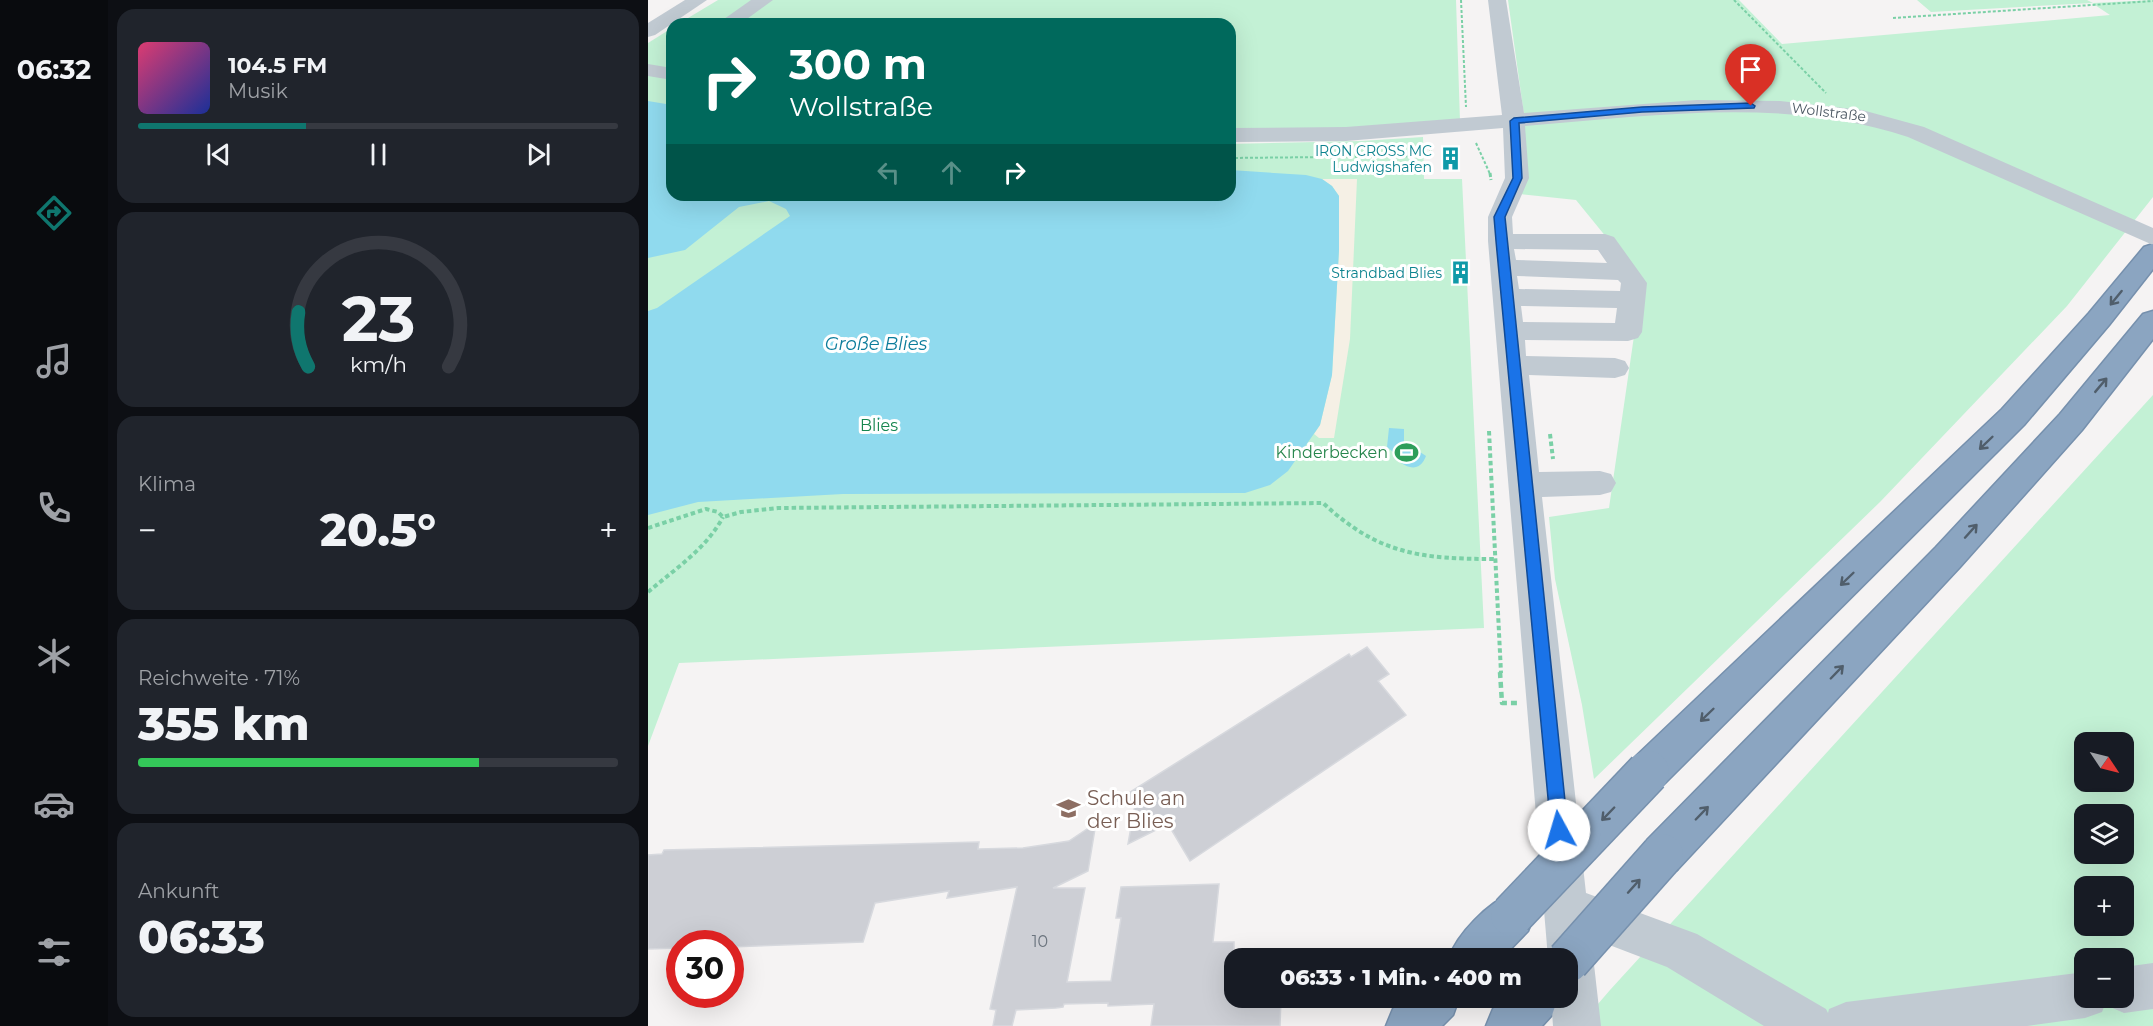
<!DOCTYPE html>
<html lang="de">
<meta charset="utf-8">
<style>
body{margin:0;font-family:Montserrat,sans-serif;background:#20242c;color:#f1f3f6;height:100vh;display:flex;flex-direction:column;font-size:22px;white-space:nowrap}
*{box-sizing:border-box;margin:0}
p{font-size:20px;color:#9ea1a6}
.icon{flex:none;width:33px;height:33px;fill:none;stroke:currentColor;stroke-width:2;stroke-linecap:round;stroke-linejoin:round}
.map{position:relative;flex:1;overflow:hidden}
.sheet{display:flex;flex-direction:column;gap:9px;padding:9px;background:#0d0f14;width:540px}
.sheet>*{flex:none}
.banner{position:absolute;left:18px;top:18px;width:570px;height:183px;border-radius:18px;box-shadow:0 6px 24px #0002;background:#00695c;color:#fff;overflow:hidden}
.needle{width:39px;rotate:125deg}
.fabs{position:absolute;left:1426px;top:732px;display:grid;gap:12px}
.fabs a{display:grid;place-items:center;width:60px;height:60px;border-radius:12px;background:#171b24;box-shadow:0 6px 24px #0002;font-size:30px}
.speed{position:absolute;left:18px;top:930px;display:flex;gap:12px;font-size:30px;font-weight:700;text-align:center}
.speed>*{display:grid;place-content:center;width:78px;height:78px;border-radius:50%;background:#171b24;box-shadow:0 6px 24px #0002;line-height:1}
.speed .limit{border:9px solid #d22;background:#fff;color:#111}
.pin{position:absolute;display:grid;place-items:center;width:51px;height:51px;color:#fff;margin:-62px -26px;border-radius:50% 50% 50% 0;rotate:-45deg;box-shadow:0 0 6px #0007}
.pin .icon{rotate:45deg}
.me{position:absolute;width:66px;margin:-33px;rotate:354deg;stroke-linejoin:round;filter:drop-shadow(0 0 4px #0008)}
.turn{display:flex;align-items:center;gap:21px;height:126px;padding:0 24px;font-size:27px}
.turn .icon{width:78px;height:78px;stroke-width:2.5}
.turn b{display:block;font-size:42px;line-height:51px}
.lanes{display:flex;align-items:center;height:57px;padding:0 24px;background:#0003;justify-content:center;gap:30px;direction:ltr}
.lanes .off{opacity:.35}
.big{font-size:45px;font-weight:800;line-height:1.1}
.sheet .widget{flex:1;display:flex;flex-direction:column;justify-content:center;gap:9px;min-width:0;padding:0 21px;border-radius:18px;background:#20242c}
.sheet .dial{align-items:center;gap:0}
.dial svg{height:156px;overflow:visible;fill:none;stroke:#363941;stroke-width:7;stroke-linecap:round;text-anchor:middle}
.dial text{fill:#f1f3f6;stroke:none}
.song{display:flex;align-items:center;gap:18px}
.cover{width:72px;height:72px;border-radius:9px;background:linear-gradient(135deg,hsl(340 70% 55%),hsl(230 70% 35%))}
.played{height:6px;border-radius:3px;background:linear-gradient(90deg,#0f766e 35%,#363941 35%)}
.keys{display:flex;justify-content:space-around;direction:ltr}
.heat{display:flex;justify-content:space-between;align-items:center;font-size:33px;direction:ltr}
.charge{height:9px;border-radius:4px;background:linear-gradient(90deg,#34c759 71%,#363941 0)}
.trip{position:absolute;left:576px;top:948px;width:354px;height:60px;border-radius:18px;background:#171b24;box-shadow:0 6px 24px #0002;font-weight:800;line-height:60px;text-align:center}
main{display:flex;flex:1;min-height:0}
.dock{display:flex;flex-direction:column;width:108px;justify-content:space-around;align-items:center;background:#090b0e;color:#9ea1a6}
.dock .icon{width:42px;height:42px}
.dock .on{color:#0f766e}
.dock b{font-size:27px;color:#f1f3f6}
.map>svg:first-child{display:block}
.green{fill:#c3f1d5;fill-rule:evenodd}
.sand{fill:#f5f0e5}
.water{fill:#90daee}
.building{fill:#cdcfd5;stroke:#d7d9de;stroke-width:1.5}
.lines{fill:none;stroke-linecap:round;stroke-linejoin:round}
.highway-casing{stroke:#7690ad;stroke-width:3}
.path-far3{stroke:#7ad0a6;stroke-width:2;stroke-dasharray:3 2;stroke-linecap:butt}
.path-far2{stroke:#7ad0a6;stroke-width:3;stroke-dasharray:4 2;stroke-linecap:butt}
.path-far1{stroke:#7ad0a6;stroke-width:4;stroke-dasharray:4.5 3;stroke-linecap:butt}
.path{stroke:#7ad0a6;stroke-width:4.5;stroke-dasharray:6 4;stroke-linecap:butt}
.minor{fill:#c1cad2;fill-rule:evenodd}
.highway{fill:#8ba5c1;fill-rule:evenodd}
.highway-bridge-casing{stroke:#7690ad;stroke-width:45;stroke-linecap:butt}
.highway-bridge{stroke:#8ba5c1;stroke-width:42}
.oneway{stroke:#505e6b}
.route{fill:#1a73e8;stroke:#114b97;stroke-width:1.5}
.labels{text-anchor:middle;stroke-width:6;stroke-linejoin:round;paint-order:stroke}
.far-street-label{font-size:14px;fill:#4a5661;stroke:#fff}
.far-culture-label{font-size:14px;fill:#0d838f;stroke:#fff;text-anchor:end}
.park-label{font-size:16px;fill:#17864f;stroke:#fff}
.leisure-label{font-size:16px;fill:#27864d;stroke:#fff;text-anchor:end}
.near-number-label{font-size:16px;fill:#6b747e}
.water-label{font-size:18px;font-style:italic;fill:#0c7c9b;stroke:#fff}
.near-education-label{font-size:20px;fill:#785e54;stroke:#fff;text-anchor:start}
</style>
<main>
<nav class="dock">
<b>06:32</b>
<svg class="icon on" aria-label="directions" viewBox="0 0 24 24"><path d="M12 3l9 9-9 9-9-9zM9 14v-3h6M13 9l2 2-2 2"/></svg>
<svg class="icon" aria-label="music" viewBox="0 0 24 24"><path d="M9 18V5l10-2v13"/><circle cx="6" cy="18" r="3"/><circle cx="16" cy="16" r="3"/></svg>
<svg class="icon" aria-label="phone" viewBox="0 0 24 24"><path d="M5 4h4l2 5-3 2q2 4 5 5l2-3 5 2v4C11 20 4 13 5 4z"/></svg>
<svg class="icon" aria-label="climate" viewBox="0 0 24 24"><path d="M12 3v18M4 7l16 10M4 17L20 7"/></svg>
<svg class="icon" aria-label="car" viewBox="0 0 24 24"><path d="M5 17H2v-5l4-1 3-4h7l3 4 3 1v5h-3M9 17h6M6 11h13"/><circle cx="7" cy="17" r="2"/><circle cx="17" cy="17" r="2"/></svg>
<svg class="icon" aria-label="filters" viewBox="0 0 24 24"><path d="M4 7h16M4 17h16"/><circle cx="9" cy="7" r="2"/><circle cx="15" cy="17" r="2"/></svg>
</nav>
<section class="sheet">
<div class="widget">
<div class="song"><i class="cover"></i><div><b>104.5 FM</b><p>Musik</p></div></div>
<div class="played"></div>
<div class="keys"><svg class="icon" aria-label="previous" viewBox="0 0 24 24"><path d="M18 5L8 12l10 7zM5 5v14"/></svg><svg class="icon" aria-label="pause" viewBox="0 0 24 24"><path d="M8 5v14M16 5v14"/></svg><svg class="icon" aria-label="next" viewBox="0 0 24 24"><path d="M6 5l10 7-10 7zM19 5v14"/></svg></div>
</div>
<div class="widget dial"><svg viewBox="0 0 100 80">
<path d="M14 69A42 42 0 1 1 86 69"/>
<path d="M14 69A42 42 0 0 1 9 41" stroke="#0f766e"/>
<text x="50" y="56" font-size="32" font-weight="700">23</text>
<text x="50" y="72" font-size="11">km/h</text>
</svg></div>
<div class="widget"><p>Klima</p>
<div class="heat"><a>−</a><b class="big">20.5°</b><a>+</a></div>
</div>
<div class="widget"><p>Reichweite · 71%</p><b class="big">355 km</b><div class="charge"></div></div>
<div class="widget"><p>Ankunft</p><b class="big">06:33</b></div>
</section>
<div class="map">
<svg width="1505" height="1026" viewBox="0 0 1505 1026">
<rect width="100%" height="100%" fill="#f5f3f3"/>
<!-- green -->
<g class="green">
<polygon points="70,0 808,0 812,121 702,129 582,132 582,24 30,24"/>
<polygon points="860,0 1091,0 1134,44 1462,15 1444,3 1283,12 1269,0 1439,0 1445,3 1505,0 1505,197 1419,306 1232,502 946,779 934,705 907,579 901,517 961,508 994,281 928,200 872,194 876,115"/>
<polygon points="24,28 24,70 0,66 0,43"/>
<polygon points="0,75 24,79 24,195 582,195 582,144 713,141 775,137 776,179 814,179 836,628 31,663 0,746"/>
<path d="M 1505,395 L 1505,1026 L 931,1026 L 962,990 ZM 1437,742 L 1476,742 L 1476,782 L 1437,782 ZM 1437,814 L 1476,814 L 1476,854 L 1437,854 ZM 1437,886 L 1476,886 L 1476,926 L 1437,926 ZM 1437,958 L 1476,958 L 1476,998 L 1437,998 Z"/>
</g>
<!-- sand -->
<polygon class="sand" points="674,179 709,179 702,339 686,438 671,438 666,434 672,425 684,375 691,250 691,196 684,186"/>
<!-- water -->
<g class="water">
<polygon points="0,101 24,105 24,195 582,195 582,170 658,175 674,179 684,186 691,196 691,250 684,375 672,425 640,471 622,485 597,493 195,494 50,502 0,515 0,311 9,308 142,216 138,209 121,201 91,207 37,250 0,258"/>
<path d="M 741,428 L 756,429 L 756,446 L 759,448 L 766,448 L 778,456 C 772,472 760,469 749,460 L 750,456 L 739,447 Z"/>
</g>
<!-- building -->
<g class="building">
<polygon points="719,647 741,674 730,681 758,715 542,861 520,824 480,844 487,805 468,801 701,654 703,657"/>
<polygon points="448,823 440,871 405,888 437,888 419,982 463,981 473,918 468,918 473,887 571,884 565,942 586,942 586,998 633,998 632,1026 503,1026 506,1004 460,1006 460,1003 416,1004 415,1007 408,1008 368,1010 364,1026 345,1026 348,1010 342,1009 369,887 299,898 301,891 227,903 215,942 82,947 82,944 32,944 32,948 0,949 0,855 14,854 16,850 331,842 330,849 375,848 421,841"/>
</g>
<g class="lines">
<defs>
<g id="highway">
<polygon points="1505,244 1505,269 1461,325 1376,425 1014,786 1000,791 986,786 980,772 986,758 1354,409 1441,313 1496,247"/>
<polygon points="1505,311 1505,339 1434,430 1312,567 1029,870 1014,876 999,870 993,855 999,840 1288,547 1412,414 1495,314"/>
<path d="M 864,893 L 880,899 L 886,915 L 880,931 L 854,958 L 801,958 C 809,934 840,903 864,893 Z"/>
<polygon points="756,998 811,998 805,1015 794,1026 738,1026 745,1009"/>
<polygon points="856,998 910,998 904,1015 894,1026 838,1026 845,1009"/>
</g>
</defs>
<!-- highway casing -->
<use href="#highway" class="highway-casing"/>
<!-- path-far3 -->
<g class="path-far3">
<polyline points="813,0 818,107"/>
<polyline points="1086,0 1178,93"/>
<polyline points="1245,18 1505,1"/>
<polyline points="828,143 842,174"/>
<polyline points="582,158 783,156 782,143"/>
</g>
<!-- path-far2 -->
<polyline class="path-far2" points="842,173 843,180"/>
<!-- path-far1 -->
<g class="path-far1">
<polyline points="841,431 853,673"/>
<polyline points="902,434 905,459"/>
<path d="M 0,528 L 58,509 L 70,512 L 75,517 L 93,512 L 130,508 L 675,503 C 731,555 774,559 848,559"/>
<path d="M 0,592 C 27,569 58,549 75,517"/>
</g>
<!-- path -->
<polyline class="path" points="852,672 854,703 869,703"/>
<!-- minor -->
<g class="minor">
<polygon points="37,0 59,0 7,35 0,37 0,23"/>
<polygon points="103,0 125,0 92,24 69,24"/>
<path d="M 840,0 L 858,0 L 876,113 L 1049,100 L 1132,101 L 1214,110 L 1276,127 L 1505,228 L 1505,245 L 1260,137 C 1136,96 1004,116 877,126 L 881,178 L 864,217 L 865,234 L 957,234 L 966,237 L 999,283 L 994,332 L 990,338 L 980,341 L 877,340 L 878,356 L 967,358 L 977,361 L 981,368 L 977,375 L 967,378 L 881,375 L 891,472 L 952,471 L 963,474 L 968,483 L 963,492 L 952,495 L 894,497 L 938,893 L 1049,934 L 1178,1009 L 1180,1013 L 1181,1009 L 1198,1002 L 1437,972 L 1437,998 L 1476,998 L 1476,967 L 1505,963 L 1505,1009 L 1476,1013 L 1460,1006 L 1458,1002 L 1454,1012 L 1437,1018 L 1379,1026 L 1116,1026 L 1019,967 L 943,938 L 953,1026 L 905,1026 L 903,998 L 920,998 L 920,958 L 900,958 L 840,241 L 840,217 L 857,178 L 855,128 L 698,141 L 582,142 L 582,128 L 698,127 L 854,115 ZM 866,249 L 950,250 L 959,263 L 868,260 ZM 869,276 L 970,280 L 973,283 L 972,291 L 871,289 ZM 873,306 L 969,308 L 967,323 L 875,322 Z"/>
<polygon points="0,64 24,68 24,80 0,76"/>
</g>
<!-- highway -->
<use href="#highway" class="highway"/>
<defs>
<g id="highway-bridge">
<polyline points="864,915 1000,772"/>
<polyline points="920,961 1014,855"/>
</g>
</defs>
<!-- highway-bridge casing -->
<use href="#highway-bridge" class="highway-bridge-casing"/>
<!-- highway-bridge -->
<use href="#highway-bridge" class="highway-bridge"/>
</g>
<!-- one-way arrows -->
<defs><path id="oneway-shaft" d="M-6 0H5M1.5-3L5.5 0L1.5 3" fill="none" stroke-width="1.6" stroke-linecap="round" stroke-linejoin="round" transform="scale(1.5)"/></defs>
<g class="oneway">
<use href="#oneway-shaft" transform="translate(1468 298) rotate(129)"/>
<use href="#oneway-shaft" transform="translate(1453 385) rotate(-50)"/>
<use href="#oneway-shaft" transform="translate(1338 443) rotate(136)"/>
<use href="#oneway-shaft" transform="translate(1323 531) rotate(-48)"/>
<use href="#oneway-shaft" transform="translate(1199 579) rotate(136)"/>
<use href="#oneway-shaft" transform="translate(1189 672) rotate(-46)"/>
<use href="#oneway-shaft" transform="translate(1059 715) rotate(136)"/>
<use href="#oneway-shaft" transform="translate(1054 813) rotate(-46)"/>
<use href="#oneway-shaft" transform="translate(960 814) rotate(134)"/>
<use href="#oneway-shaft" transform="translate(986 886) rotate(-48)"/>
</g>
<!-- route -->
<polygon class="route" points="1103,103 1107,106 1106,108 994,112 871,123 874,178 857,217 920,830 917,836 911,839 905,836 903,830 848,241 846,217 865,178 862,121 866,118 994,107"/>
<!-- icons -->
<defs>
<symbol id="building-bare" viewBox="-9 -9 18 18"><path d="M-4-6H4V6H1V3H-1V6H-4ZM-2.5-4.3h1.7v1.8h-1.7ZM.8-4.3h1.7v1.8H.8ZM-2.5-1h1.7V.8h-1.7ZM.8-1h1.7V.8H.8Z" fill="#0f9aa8" stroke="#fff" stroke-width="2.5" paint-order="stroke"/></symbol>
<symbol id="stadium-bare" viewBox="-9 -9 18 18"><path d="M0-5a6.5 5 0 1 0 0 10a6.5 5 0 1 0 0-10ZM-3.5-1.8h7v3.6h-7Z" fill="#2e9e5b" stroke="#fff" stroke-width="2.5" paint-order="stroke"/></symbol>
<symbol id="school-bare" viewBox="-9 -9 18 18"><path d="M0-5L7-2L0 1L-7-2ZM-4 1L0 2.5L4 1V4Q0 6-4 4Z" fill="#8d6e63" stroke="#fff" stroke-width="2.5" paint-order="stroke"/></symbol>
</defs>
<g fill-rule="evenodd">
<use href="#building-bare" x="786" y="142" width="33" height="33"/>
<use href="#building-bare" x="796" y="256" width="33" height="33"/>
<use href="#stadium-bare" x="742" y="436" width="33" height="33"/>
<use href="#school-bare" x="404" y="792" width="33" height="33"/>
</g>
<g class="labels">
<!-- far-street labels -->
<g class="far-street-label">
<text transform="translate(1181 112) rotate(7)" y="5">Wollstraße</text>
</g>
<!-- far-culture labels -->
<g class="far-culture-label">
<text x="784" y="156">IRON CROSS MC<tspan x="784" dy="16">Ludwigshafen</tspan></text>
<text x="794" y="278">Strandbad Blies</text>
</g>
<!-- park labels -->
<g class="park-label">
<text x="231" y="431">Blies</text>
</g>
<!-- leisure labels -->
<g class="leisure-label">
<text x="740" y="458">Kinderbecken</text>
</g>
<!-- near-number labels -->
<g class="near-number-label">
<text x="392" y="947">10</text>
</g>
<!-- water labels -->
<g class="water-label">
<text x="228" y="350">Große Blies</text>
</g>
<!-- near-education labels -->
<g class="near-education-label">
<text x="439" y="805">Schule an<tspan x="439" dy="23">der Blies</tspan></text>
</g>
</g>
</svg>
<div class="fabs">
<a><svg class="needle" viewBox="-14 -14 28 28"><path d="M0-13l5 13h-10z" fill="#e53935"/><path d="M0 13l5-13h-10z" fill="#9ea1a6"/></svg></a>
<a><svg class="icon" aria-label="layers" viewBox="0 0 24 24"><path d="M12 4l9 5-9 5-9-5zM3 14l9 5 9-5"/></svg></a>
<a>+</a>
<a>−</a>
</div>
<div class="speed"><div class="limit">30</div></div>
<div class="pin" style="left:1103px;top:106px;background:#d93025"><svg class="icon" aria-label="arrive" viewBox="0 0 24 24"><path d="M6 21V4h12l-3 4 3 4H6"/></svg></div>
<svg class="me" style="left:911px;top:830px" viewBox="-20 -20 40 40"><circle r="19" fill="#fff"/><path d="M0-13L10 11 0 6-10 11z" fill="#1a73e8"/></svg>
<div class="trip">06:33 · 1 Min. · 400 m</div>
<div class="banner">
<div class="turn"><svg class="icon" aria-label="right" viewBox="0 0 24 24"><path d="M7 20v-9h11M14 6l5 5-5 5"/></svg><div><b>300 m</b>Wollstraße</div></div>
<div class="lanes"><svg class="icon off" aria-label="left" viewBox="0 0 24 24"><path d="M17 20v-9H6M10 6l-5 5 5 5"/></svg><svg class="icon off" aria-label="ahead" viewBox="0 0 24 24"><path d="M12 20V5M6 11l6-6 6 6"/></svg><svg class="icon" aria-label="right" viewBox="0 0 24 24"><path d="M7 20v-9h11M14 6l5 5-5 5"/></svg></div>
</div>
</div>
</main>
